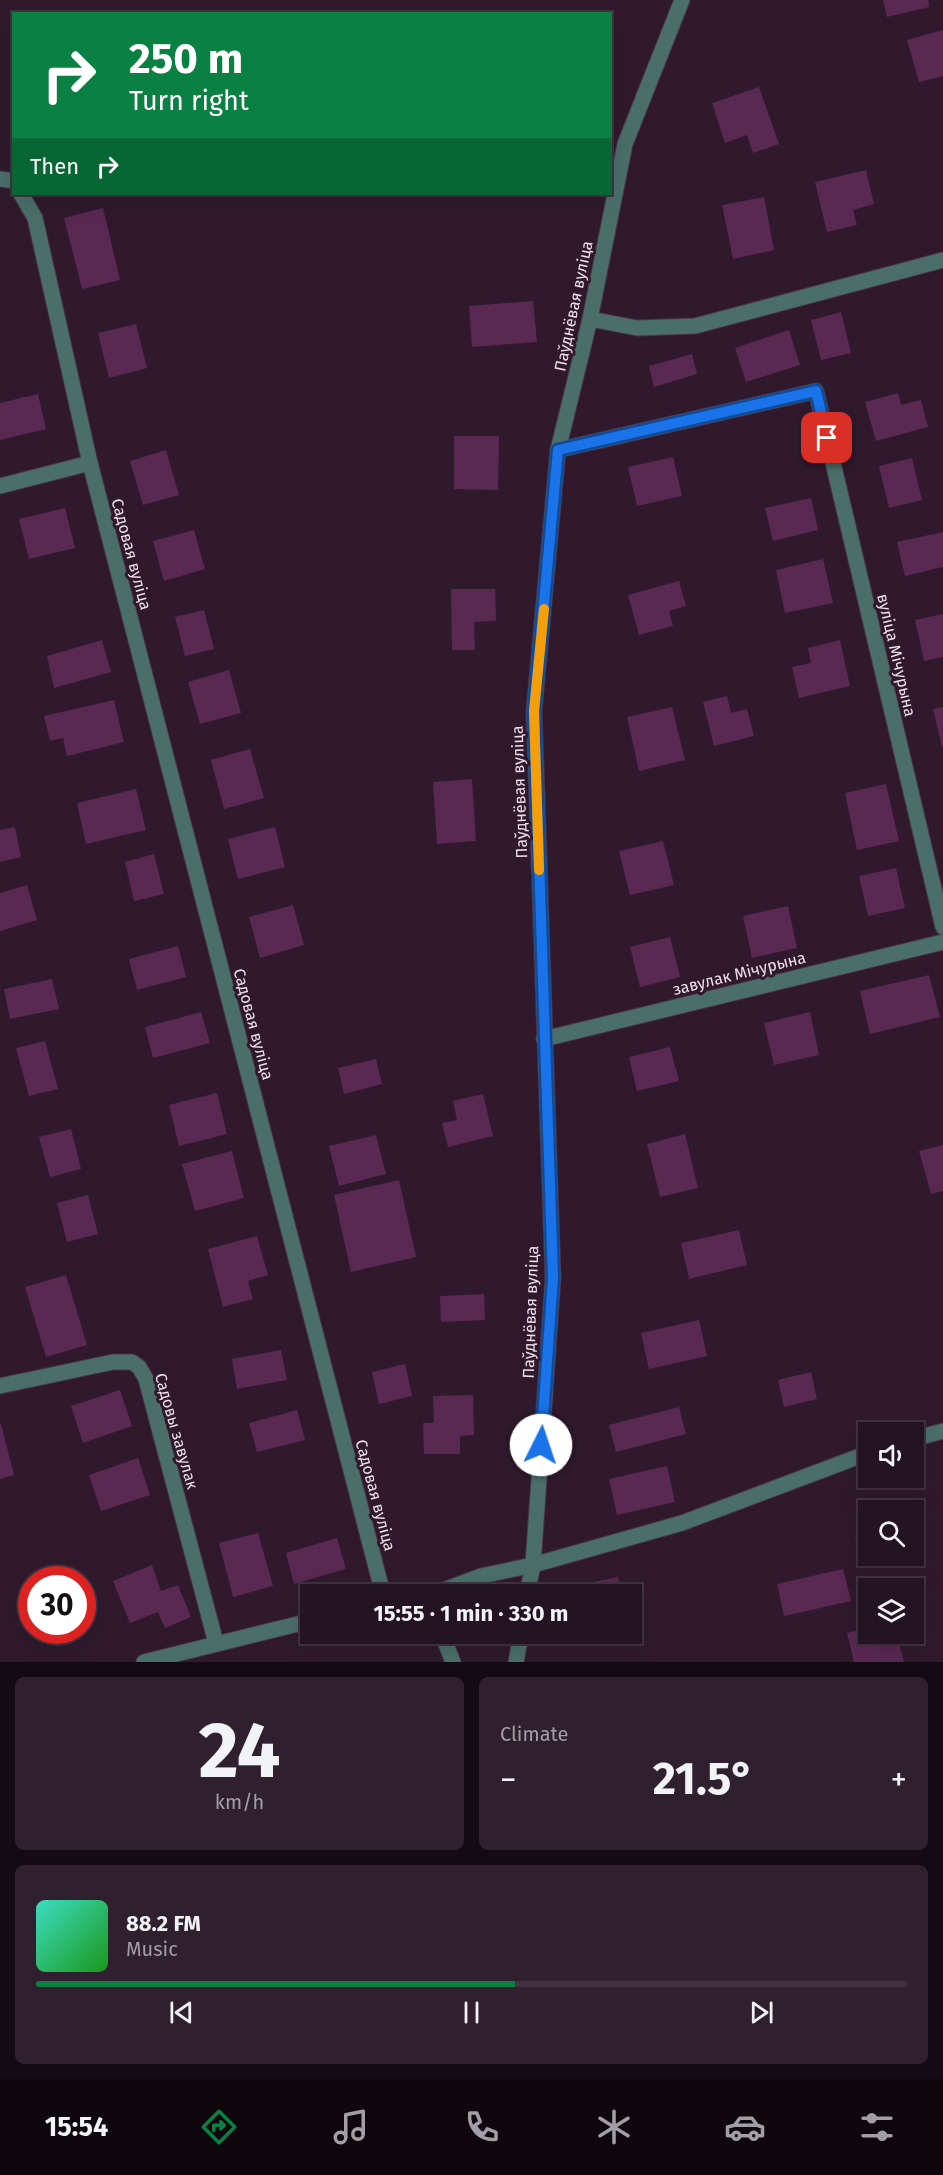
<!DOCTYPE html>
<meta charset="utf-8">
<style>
body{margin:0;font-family:"Fira Sans",sans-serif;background:#30202f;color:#f1f3f6;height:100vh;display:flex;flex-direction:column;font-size:22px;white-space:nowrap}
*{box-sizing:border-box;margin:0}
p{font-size:20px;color:#a39ea5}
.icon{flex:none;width:33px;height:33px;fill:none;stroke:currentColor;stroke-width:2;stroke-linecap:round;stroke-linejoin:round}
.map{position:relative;height:1662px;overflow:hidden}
.sheet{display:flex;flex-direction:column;gap:15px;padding:15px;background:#140a13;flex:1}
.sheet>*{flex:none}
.top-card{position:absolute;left:12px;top:12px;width:600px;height:183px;border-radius:0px;box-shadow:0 6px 24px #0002,0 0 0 2px #413240;background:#0b8043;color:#fff;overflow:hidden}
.tools{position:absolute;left:858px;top:1422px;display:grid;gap:12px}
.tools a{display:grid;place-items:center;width:66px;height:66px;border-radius:0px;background:#241322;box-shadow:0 6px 24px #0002,0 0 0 2px #413240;font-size:30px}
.speed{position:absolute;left:18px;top:1566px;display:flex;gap:12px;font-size:30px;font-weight:700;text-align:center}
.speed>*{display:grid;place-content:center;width:78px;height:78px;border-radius:50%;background:#241322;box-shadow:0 6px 24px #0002,0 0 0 2px #413240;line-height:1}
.speed .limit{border:9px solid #d22;background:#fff;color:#111}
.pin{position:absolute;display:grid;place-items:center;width:51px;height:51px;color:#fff;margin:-26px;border-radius:12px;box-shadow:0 3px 9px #0006}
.me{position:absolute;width:66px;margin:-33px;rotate:4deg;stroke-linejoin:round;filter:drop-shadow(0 0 4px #0008)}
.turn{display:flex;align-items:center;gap:21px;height:126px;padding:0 18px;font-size:27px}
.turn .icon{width:78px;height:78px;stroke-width:2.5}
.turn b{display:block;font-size:42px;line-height:51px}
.then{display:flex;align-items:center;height:57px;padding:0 18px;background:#0003;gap:12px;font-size:22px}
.big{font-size:45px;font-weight:700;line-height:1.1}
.sheet .tile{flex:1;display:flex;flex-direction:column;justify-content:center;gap:9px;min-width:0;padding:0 21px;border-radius:9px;background:#30202f}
.sheet .dial{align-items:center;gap:0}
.dial b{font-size:78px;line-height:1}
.song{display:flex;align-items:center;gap:18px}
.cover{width:72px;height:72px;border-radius:9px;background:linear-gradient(135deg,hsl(170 70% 55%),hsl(120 70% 35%))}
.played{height:6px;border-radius:3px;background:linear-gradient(90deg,#0b8043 55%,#413240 55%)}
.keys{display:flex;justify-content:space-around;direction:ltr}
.heat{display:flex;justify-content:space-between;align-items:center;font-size:33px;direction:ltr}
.sheet .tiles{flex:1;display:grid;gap:15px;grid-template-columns:1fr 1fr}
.tile:last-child{grid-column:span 2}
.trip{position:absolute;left:300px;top:1584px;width:342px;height:60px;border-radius:0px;background:#241322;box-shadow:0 6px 24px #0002,0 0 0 2px #413240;font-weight:700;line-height:60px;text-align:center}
.tab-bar{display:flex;height:96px;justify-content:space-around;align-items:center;background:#0e080e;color:#a39ea5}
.tab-bar .icon{width:42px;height:42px}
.tab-bar .current{color:#0b8043}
.tab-bar b{font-size:27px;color:#f1f3f6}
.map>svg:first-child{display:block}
.building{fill:#592853}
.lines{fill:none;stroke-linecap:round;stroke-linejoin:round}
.minor-casing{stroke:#4b3548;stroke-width:17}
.minor{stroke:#4a6f6a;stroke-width:15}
.route-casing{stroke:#114b97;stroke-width:15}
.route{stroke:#1a73e8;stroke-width:10}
.slow{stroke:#f59e0b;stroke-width:10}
.labels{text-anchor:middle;stroke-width:6;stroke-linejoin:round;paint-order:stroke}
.street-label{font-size:16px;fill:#efdfec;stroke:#30192d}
</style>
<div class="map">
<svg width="943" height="1662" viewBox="0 0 943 1662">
<rect width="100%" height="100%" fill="#30192d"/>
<!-- building -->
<g class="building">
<polygon points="883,0 928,0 929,7 887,17"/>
<polygon points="943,30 943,76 919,82 907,40"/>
<polygon points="759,87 779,144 753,153 747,135 725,143 712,103"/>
<polygon points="866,170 874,204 853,210 857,225 827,232 815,182"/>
<polygon points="764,197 774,250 733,259 722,205"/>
<polygon points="103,208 120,280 82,289 64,218"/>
<polygon points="533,301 537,342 472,347 469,306"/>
<polygon points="841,312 851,353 821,360 811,320"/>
<polygon points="136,324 147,368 109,378 98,333"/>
<polygon points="789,330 800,365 746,382 735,348"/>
<polygon points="692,354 697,374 654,387 649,366"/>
<polygon points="898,393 901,405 921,400 928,427 876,441 865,402"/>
<polygon points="38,394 46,429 0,440 0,403"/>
<polygon points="454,436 499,436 498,490 454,489"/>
<polygon points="166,450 179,495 143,505 130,461"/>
<polygon points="673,457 682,496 637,506 628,467"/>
<polygon points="912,458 922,500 889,508 879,466"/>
<polygon points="811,498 818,530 773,541 765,508"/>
<polygon points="65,508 75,548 29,559 19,519"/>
<polygon points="194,530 205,569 164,581 153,541"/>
<polygon points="943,532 943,567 905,576 897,542"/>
<polygon points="823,559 833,603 785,613 776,570"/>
<polygon points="679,581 686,606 669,611 673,626 639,635 628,595"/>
<polygon points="451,589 495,589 496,621 474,622 475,650 452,650"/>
<polygon points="204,610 214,649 185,656 175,617"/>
<polygon points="943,614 943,657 924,661 915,620"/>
<polygon points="102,640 111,672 54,688 47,656"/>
<polygon points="840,640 850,686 799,698 792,667 811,663 808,648"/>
<polygon points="229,670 241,713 200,724 188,682"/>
<polygon points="727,696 731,713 747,709 754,736 714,746 703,702"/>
<polygon points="114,700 124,742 67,756 63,738 50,741 44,716"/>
<polygon points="672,707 685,760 639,771 627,717"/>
<polygon points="943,707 943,747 942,747 933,709"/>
<polygon points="250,749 264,798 224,809 211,760"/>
<polygon points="472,779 476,841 437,844 433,782"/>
<polygon points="886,784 899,841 857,850 845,793"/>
<polygon points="136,789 146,830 86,844 77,803"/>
<polygon points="15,827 21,857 0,862 0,830"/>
<polygon points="275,827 285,867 238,879 228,839"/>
<polygon points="663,841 674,885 630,895 619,851"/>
<polygon points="154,854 164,894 134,901 125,862"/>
<polygon points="896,868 905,908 868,916 859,876"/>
<polygon points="27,885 37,920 0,931 0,893"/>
<polygon points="293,905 304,945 260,958 249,917"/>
<polygon points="788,906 797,948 752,958 743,916"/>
<polygon points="670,937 680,977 640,987 630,947"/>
<polygon points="178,946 186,977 137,990 129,959"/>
<polygon points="929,975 940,1017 870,1034 860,991"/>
<polygon points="52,979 59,1009 10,1019 4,989"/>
<polygon points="201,1012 210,1043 153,1058 145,1027"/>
<polygon points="810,1012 819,1055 774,1065 764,1023"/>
<polygon points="45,1041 58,1089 29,1096 16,1048"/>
<polygon points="670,1047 679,1081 637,1091 629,1057"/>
<polygon points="376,1059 382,1084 344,1094 338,1068"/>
<polygon points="217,1093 227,1134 179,1146 169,1105"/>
<polygon points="483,1094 493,1136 448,1147 442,1123 457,1120 453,1101"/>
<polygon points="71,1129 81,1169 50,1177 39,1137"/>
<polygon points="685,1134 698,1188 660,1197 647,1144"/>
<polygon points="376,1135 386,1174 339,1186 329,1146"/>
<polygon points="943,1145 943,1191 931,1194 919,1151"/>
<polygon points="232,1151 244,1198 195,1211 182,1164"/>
<polygon points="399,1180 416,1257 351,1272 334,1195"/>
<polygon points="88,1195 98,1234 67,1242 57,1203"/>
<polygon points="739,1230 747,1265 689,1279 681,1243"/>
<polygon points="257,1236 268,1275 248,1281 253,1299 223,1307 208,1249"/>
<polygon points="66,1275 87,1345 46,1357 25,1287"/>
<polygon points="484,1294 485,1320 441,1322 440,1296"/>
<polygon points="699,1320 707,1356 649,1369 641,1333"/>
<polygon points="281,1350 287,1380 237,1389 232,1359"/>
<polygon points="405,1364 412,1396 379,1404 372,1372"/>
<polygon points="811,1372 817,1399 784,1407 778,1380"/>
<polygon points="120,1390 132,1426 83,1443 71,1406"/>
<polygon points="473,1395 474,1435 460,1436 460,1454 424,1454 423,1423 434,1423 433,1396"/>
<polygon points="679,1407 686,1434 616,1452 609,1425"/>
<polygon points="297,1410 305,1440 257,1452 249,1423"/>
<polygon points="1,1424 14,1475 0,1479 0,1425"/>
<polygon points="138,1458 150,1495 101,1511 89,1475"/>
<polygon points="667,1466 675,1502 617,1515 609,1479"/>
<polygon points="868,1531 868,1556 875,1556 865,1560 855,1537"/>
<polygon points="258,1533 273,1586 233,1597 219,1543"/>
<polygon points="337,1538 346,1569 294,1584 286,1553"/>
<polygon points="152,1565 161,1591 178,1585 191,1617 165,1628 158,1612 130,1623 113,1581"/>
<polygon points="843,1569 851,1601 784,1616 777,1584"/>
<polygon points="618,1577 622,1594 572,1594 570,1587"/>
<polygon points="868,1628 868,1634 897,1634 904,1662 854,1662 847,1633"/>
<polygon points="44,1630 81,1630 82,1633 47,1643"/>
</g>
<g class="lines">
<defs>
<g id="minor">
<polyline points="0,179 14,181"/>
<polyline points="21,194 35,218 90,463"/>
<polyline points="590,319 637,328 695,326 943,260"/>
<polyline points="558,450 816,391 943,927"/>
<polyline points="0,486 90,463 383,1594"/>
<polyline points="544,1039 943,942"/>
<polyline points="0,1386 113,1362 132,1362 139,1367 146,1379 216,1643"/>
<polyline points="914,1439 943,1431"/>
<polyline points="433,1594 481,1576 533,1565 682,1523 868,1453"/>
<polyline points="527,1594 533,1565 553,1278 534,711 558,450 590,319 625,144 682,0"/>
<polyline points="442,1634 453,1662"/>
<polyline points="144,1662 310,1621"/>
<polyline points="516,1662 521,1634"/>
</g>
</defs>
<!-- minor casing -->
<use href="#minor" class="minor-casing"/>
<!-- minor -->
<use href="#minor" class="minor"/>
</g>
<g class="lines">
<defs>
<polyline id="route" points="541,1445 553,1278 534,711 558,450 816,391 827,438"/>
</defs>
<!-- route casing -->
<use href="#route" class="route-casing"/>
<!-- route -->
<use href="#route" class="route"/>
<!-- slow -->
<polyline class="slow" points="539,870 534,711 544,609"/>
</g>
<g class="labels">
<!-- street labels -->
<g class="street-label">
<text transform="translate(573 306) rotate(-78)" y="6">Паўднёвая вуліца</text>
<text transform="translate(132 554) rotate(75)" y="6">Садовая вуліца</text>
<text transform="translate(897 655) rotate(77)" y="6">вуліца Мічурына</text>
<text transform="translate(519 792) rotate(-92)" y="6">Паўднёвая вуліца</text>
<text transform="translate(739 973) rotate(-14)" y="6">завулак Мічурына</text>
<text transform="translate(254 1024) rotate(75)" y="6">Садовая вуліца</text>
<text transform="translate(530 1312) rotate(-88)" y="6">Паўднёвая вуліца</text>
<text transform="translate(177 1431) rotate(74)" y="6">Садовы завулак</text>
<text transform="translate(376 1495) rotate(75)" y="6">Садовая вуліца</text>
</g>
</g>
</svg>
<div class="tools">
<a><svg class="icon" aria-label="sound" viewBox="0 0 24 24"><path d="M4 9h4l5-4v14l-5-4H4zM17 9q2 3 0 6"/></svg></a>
<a><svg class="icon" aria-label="search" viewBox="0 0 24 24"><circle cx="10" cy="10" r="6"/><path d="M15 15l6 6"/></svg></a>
<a><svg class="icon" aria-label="layers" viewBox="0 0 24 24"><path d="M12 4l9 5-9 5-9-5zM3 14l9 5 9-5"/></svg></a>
</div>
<div class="speed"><div class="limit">30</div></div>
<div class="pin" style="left:827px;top:438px;background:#d93025"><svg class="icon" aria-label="arrive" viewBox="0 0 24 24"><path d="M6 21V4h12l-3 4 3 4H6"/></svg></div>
<svg class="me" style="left:541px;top:1445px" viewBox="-20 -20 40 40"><circle r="19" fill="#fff"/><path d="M0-13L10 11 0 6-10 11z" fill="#1a73e8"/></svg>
<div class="trip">15:55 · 1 min · 330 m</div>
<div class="top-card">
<div class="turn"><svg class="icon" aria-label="right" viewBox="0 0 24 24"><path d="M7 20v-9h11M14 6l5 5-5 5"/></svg><div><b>250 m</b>Turn right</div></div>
<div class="then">Then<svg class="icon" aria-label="right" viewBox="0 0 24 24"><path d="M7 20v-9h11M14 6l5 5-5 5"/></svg></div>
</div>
</div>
<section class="sheet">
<div class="tiles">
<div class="tile dial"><b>24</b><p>km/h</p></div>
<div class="tile"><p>Climate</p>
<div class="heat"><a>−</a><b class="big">21.5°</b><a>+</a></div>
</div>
<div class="tile">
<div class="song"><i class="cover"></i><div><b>88.2 FM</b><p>Music</p></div></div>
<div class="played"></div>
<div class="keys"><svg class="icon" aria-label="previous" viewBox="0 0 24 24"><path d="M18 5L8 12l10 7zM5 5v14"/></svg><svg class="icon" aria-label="pause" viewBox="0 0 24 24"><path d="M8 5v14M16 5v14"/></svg><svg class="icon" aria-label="next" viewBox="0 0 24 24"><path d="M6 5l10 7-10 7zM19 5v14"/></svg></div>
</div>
</div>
</section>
<nav class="tab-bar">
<b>15:54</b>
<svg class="icon current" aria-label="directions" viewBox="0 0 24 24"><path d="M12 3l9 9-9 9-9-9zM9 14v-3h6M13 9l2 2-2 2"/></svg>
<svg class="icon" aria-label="music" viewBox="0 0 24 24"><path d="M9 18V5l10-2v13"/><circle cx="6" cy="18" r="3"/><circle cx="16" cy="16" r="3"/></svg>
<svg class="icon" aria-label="phone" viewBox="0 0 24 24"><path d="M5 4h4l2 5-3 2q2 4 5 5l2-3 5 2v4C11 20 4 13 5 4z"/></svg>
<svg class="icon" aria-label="climate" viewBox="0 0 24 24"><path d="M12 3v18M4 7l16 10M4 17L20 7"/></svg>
<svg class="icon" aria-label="car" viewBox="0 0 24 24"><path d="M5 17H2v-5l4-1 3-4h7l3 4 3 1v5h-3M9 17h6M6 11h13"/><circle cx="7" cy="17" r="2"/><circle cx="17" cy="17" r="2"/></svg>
<svg class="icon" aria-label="filters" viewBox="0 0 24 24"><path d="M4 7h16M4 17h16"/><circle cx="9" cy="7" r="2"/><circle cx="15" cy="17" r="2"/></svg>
</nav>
